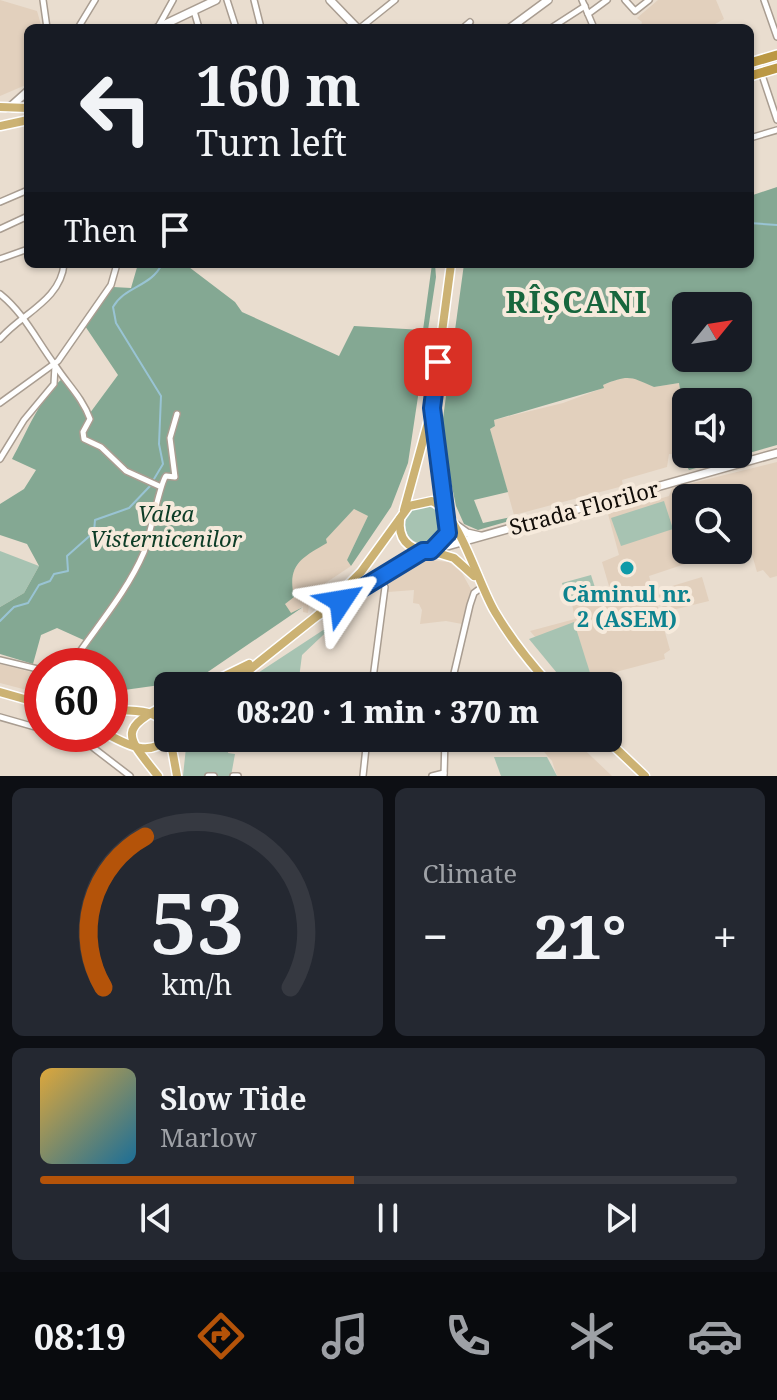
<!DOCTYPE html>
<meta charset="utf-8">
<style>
body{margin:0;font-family:"Noto Serif",serif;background:#242831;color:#f1f3f6;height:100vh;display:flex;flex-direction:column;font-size:30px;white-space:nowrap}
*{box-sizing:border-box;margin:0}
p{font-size:26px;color:#9ea1a6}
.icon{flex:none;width:44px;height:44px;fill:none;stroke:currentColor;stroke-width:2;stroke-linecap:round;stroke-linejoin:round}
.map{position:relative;height:776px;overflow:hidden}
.details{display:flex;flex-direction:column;gap:12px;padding:12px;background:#0d0f14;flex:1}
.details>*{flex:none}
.banner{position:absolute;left:24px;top:24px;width:730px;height:244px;border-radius:12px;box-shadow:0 2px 6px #0004;background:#171b24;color:#f1f3f6;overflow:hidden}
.needle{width:52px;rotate:60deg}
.tools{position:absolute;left:672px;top:292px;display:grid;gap:16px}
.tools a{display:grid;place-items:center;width:80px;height:80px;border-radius:12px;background:#171b24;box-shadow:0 2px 6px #0004;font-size:40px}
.speed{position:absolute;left:24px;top:648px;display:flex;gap:16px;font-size:40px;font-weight:700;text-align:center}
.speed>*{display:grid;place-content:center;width:104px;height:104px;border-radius:50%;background:#171b24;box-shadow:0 2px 6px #0004;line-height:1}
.speed .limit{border:12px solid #d22;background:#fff;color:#111}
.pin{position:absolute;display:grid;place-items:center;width:68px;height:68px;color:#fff;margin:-34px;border-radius:16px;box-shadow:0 4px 12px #0006}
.me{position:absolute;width:88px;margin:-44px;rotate:57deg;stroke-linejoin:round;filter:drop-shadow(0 0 6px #0008)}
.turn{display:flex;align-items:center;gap:28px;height:168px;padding:0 40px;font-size:36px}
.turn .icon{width:104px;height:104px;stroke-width:2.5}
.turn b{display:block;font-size:56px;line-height:68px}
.then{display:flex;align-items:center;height:76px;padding:0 40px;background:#0003;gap:16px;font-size:30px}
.big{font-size:60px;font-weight:800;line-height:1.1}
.details .tile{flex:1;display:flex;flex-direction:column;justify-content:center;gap:12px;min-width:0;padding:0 28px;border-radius:12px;background:#242831}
.details .dial{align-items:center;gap:0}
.dial svg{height:208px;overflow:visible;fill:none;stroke:#363941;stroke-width:7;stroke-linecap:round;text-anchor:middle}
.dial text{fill:#f1f3f6;stroke:none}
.song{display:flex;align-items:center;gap:24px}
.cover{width:96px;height:96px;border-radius:12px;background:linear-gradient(135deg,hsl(40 70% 55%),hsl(200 70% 35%))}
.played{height:8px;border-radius:4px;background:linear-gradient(90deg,#b45309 45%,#363941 45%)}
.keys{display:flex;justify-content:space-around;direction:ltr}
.heat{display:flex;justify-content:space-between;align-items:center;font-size:44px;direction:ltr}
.details .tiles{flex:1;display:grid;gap:12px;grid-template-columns:1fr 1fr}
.tile:last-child{grid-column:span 2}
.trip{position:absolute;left:154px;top:672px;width:468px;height:80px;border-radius:12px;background:#171b24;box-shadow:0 2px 6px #0004;font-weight:800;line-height:80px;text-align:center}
.tabs{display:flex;height:128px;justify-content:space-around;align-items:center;background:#090b0e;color:#9ea1a6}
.tabs .icon{width:56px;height:56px}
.tabs .selected{color:#b45309}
.tabs b{font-size:36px;color:#f1f3f6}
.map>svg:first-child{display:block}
.built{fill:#e2d0bd}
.green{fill:#a7c3b2}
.forest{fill:#84a893;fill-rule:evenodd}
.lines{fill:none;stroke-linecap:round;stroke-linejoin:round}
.stream{stroke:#99c4d4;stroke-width:2}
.minor-casing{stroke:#a99d91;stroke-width:8}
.tertiary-casing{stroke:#a99d91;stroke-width:10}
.secondary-casing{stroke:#a99d91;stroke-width:10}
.primary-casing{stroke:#fff;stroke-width:11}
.trunk-casing{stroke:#fff;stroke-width:12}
.minor{stroke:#fff;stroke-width:5}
.tertiary{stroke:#fff;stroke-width:7}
.secondary{stroke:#fff;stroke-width:7}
.primary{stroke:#ccb273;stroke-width:8}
.trunk{stroke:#bb9844;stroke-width:9}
.route-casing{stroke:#114b97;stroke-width:20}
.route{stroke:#1a73e8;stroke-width:14}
.culture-dot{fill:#0f9aa8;stroke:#f6eadc;stroke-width:3}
.labels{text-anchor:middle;stroke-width:8;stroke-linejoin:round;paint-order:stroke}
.street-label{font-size:22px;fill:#0f0b07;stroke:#f6eadc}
.park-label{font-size:22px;font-style:italic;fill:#0c3c26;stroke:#f6eadc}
.culture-label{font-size:22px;font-weight:bold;fill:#0d838f;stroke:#f6eadc}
.district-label{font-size:30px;font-weight:bold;letter-spacing:2px;fill:#17663d;stroke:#f6eadc}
</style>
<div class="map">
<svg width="777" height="776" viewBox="0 0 777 776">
<rect width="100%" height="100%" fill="#e9ddcf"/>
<!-- built -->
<g class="built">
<polygon points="0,0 37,11 42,28 28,28 28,84 0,96"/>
<polygon points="658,0 716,0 724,19 708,28 640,28 642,22 637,18"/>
<polygon points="636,376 654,387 679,383 685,423 680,455 669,454 667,467 622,480 623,486 514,515 490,429 495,426 494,420 563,403 603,388 603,385 618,379"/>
<polygon points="777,462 777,576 770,578 763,570 757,572 749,544 738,547 738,498 686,498 686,526 677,530 688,563 649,576 670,650 664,654 665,659 574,683 530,631 575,619 568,584 595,590 609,586 602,562 619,555 608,514 669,496 672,488"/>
<polygon points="354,509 368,516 347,560 351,566 315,590 310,597 308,613 303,612 303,606 291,614 284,604 293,597 289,580 292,573 302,558 319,546"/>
<polygon points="427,560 449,562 462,573 473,593 462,624 446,621 420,624 422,610 419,604 413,603 414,590 388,592 389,579"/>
<polygon points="702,577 709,601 664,612 659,595 670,592 669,587"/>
<polygon points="0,664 42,675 42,694 0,683"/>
<polygon points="532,738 572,738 612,776 557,776 552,761"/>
</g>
<!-- green -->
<g class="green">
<polygon points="664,501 673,529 621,546 611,518"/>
<circle cx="424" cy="525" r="19"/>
<polygon points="0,551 39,566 24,593 0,607"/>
<polygon points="591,575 598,597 569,606 562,583"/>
<polygon points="340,619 302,655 298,686 238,686"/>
<polygon points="574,622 591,676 566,684 529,639"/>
<polygon points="187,738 230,738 228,753 235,754 231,776 183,776"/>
<polygon points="494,757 547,757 557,776 501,776"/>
</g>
<!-- forest -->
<g class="forest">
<path d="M 777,187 L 777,445 L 689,470 L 680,455 L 685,423 L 679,383 L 654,387 C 631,377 629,374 603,385 L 604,388 L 494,420 L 495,426 L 490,429 L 508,492 L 474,500 L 483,523 L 511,517 L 513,520 L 478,530 L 464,524 L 456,506 L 441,433 L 464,264 L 750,264 L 750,196 ZM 686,306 L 738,306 L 738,358 L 686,358 ZM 686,402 L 738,402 L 738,454 L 686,454 Z"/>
<path d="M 138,264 L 185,264 L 235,302 L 242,312 L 339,356 L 354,326 L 423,330 L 432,264 L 435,264 L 436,277 L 408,463 L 391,507 L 351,566 L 347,560 L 368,516 L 354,509 L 326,539 L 327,543 C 301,558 287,565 294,597 L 285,604 L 291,613 L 303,607 L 196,680 L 110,692 L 110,666 L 73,666 L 88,642 L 57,628 L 41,635 L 33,664 L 0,654 L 0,607 L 24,593 L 39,566 L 27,544 L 0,535 L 0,504 L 24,489 L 36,470 L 12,459 C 27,432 39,399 63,378 L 67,382 L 87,417 L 118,375 L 85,326 L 113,287 L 131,288 Z"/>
</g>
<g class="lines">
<!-- stream -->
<g class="stream">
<polyline points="750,223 777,225"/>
<path d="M 154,479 L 163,464 L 159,444 L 161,396 L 116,323 L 113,307 C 125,286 151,287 162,264"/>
<polyline points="0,621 14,607 28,603 39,585 50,581 54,574 68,571 67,556 94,532 95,520 129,508 151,485"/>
</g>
<defs>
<g id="minor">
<polyline points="43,0 47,28"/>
<polyline points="227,0 236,28"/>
<polyline points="254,0 261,28"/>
<polyline points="582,0 594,28"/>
<polyline points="625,0 635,11 649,0"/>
<polyline points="764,0 777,37"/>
<polyline points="194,11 199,28"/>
<polyline points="588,14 607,0"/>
<polyline points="158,27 173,0"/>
<polyline points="78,28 95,0"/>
<polyline points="360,28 395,0"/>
<polyline points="463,28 470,22"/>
<polyline points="551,28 585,6"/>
<polyline points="761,72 777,120"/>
<polyline points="750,138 777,130"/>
<polyline points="0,202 28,190"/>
<polyline points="0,229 28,216"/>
<polyline points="0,259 28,249"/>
<path d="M 0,294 C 24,313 37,341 55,365 C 67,384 82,397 90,419 L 83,432 L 84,439 L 101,447 L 126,471 L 159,486"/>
<path d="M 0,339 C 21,314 61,300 64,264"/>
<polyline points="0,403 58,361 111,285 117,264"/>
<polyline points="0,459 24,420 54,384 55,366"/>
<polyline points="0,660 42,670"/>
<path d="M 70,666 C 95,628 126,594 144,552 C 150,536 160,482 166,476 L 175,477 L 170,438 L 177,414"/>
<polyline points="372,686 385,587 379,578"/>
<polyline points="451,686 470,605 474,593 482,587"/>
<polyline points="0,717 42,729"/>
<polyline points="60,734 91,746 130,776"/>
<polyline points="208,776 214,776"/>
<polyline points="233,776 238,776"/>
<polyline points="363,776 367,738"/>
<polyline points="432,776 444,773"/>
<polyline points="444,776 445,738"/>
</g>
<g id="tertiary">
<polyline points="330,0 357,28"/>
<polyline points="510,28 548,0"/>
</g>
<g id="secondary">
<polyline points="157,28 216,0"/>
<polyline points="9,108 28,91"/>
<polyline points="456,525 467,533 480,536"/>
<polyline points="433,550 777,453"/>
</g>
<g id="primary">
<polyline points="0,107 28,108"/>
<polyline points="0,126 28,120"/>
<polyline points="433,417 445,510"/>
<polyline points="404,510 432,408 451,264"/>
<path d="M 400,519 C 398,539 408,549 427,552 L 445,538 L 449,522"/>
<polyline points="431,551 454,558 474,576"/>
<path d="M 317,616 L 361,572 L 409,506 L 432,501 C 460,515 478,584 495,612 C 511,639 530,663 551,686"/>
<polyline points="204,686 249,664"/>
<polyline points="229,686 317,616 423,551"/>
<polyline points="0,692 42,704"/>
<path d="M 110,710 C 131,711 156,708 168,727"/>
<path d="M 107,734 C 129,746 149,757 170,738"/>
<polyline points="170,738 177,776"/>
<polyline points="605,738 645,776"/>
<path d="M 158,776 C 126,736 117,729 168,704"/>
</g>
<g id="trunk">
<polyline points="750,63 777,55"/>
<polyline points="750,76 777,68"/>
</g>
</defs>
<!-- minor casing -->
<use href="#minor" class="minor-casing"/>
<!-- tertiary casing -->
<use href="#tertiary" class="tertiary-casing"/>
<!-- secondary casing -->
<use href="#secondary" class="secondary-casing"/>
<!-- primary casing -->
<use href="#primary" class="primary-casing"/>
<!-- trunk casing -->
<use href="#trunk" class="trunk-casing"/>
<!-- minor -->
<use href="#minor" class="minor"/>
<!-- tertiary -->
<use href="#tertiary" class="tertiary"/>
<!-- secondary -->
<use href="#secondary" class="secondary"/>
<!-- primary -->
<use href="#primary" class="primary"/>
<!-- trunk -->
<use href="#trunk" class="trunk"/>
</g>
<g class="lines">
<defs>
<polyline id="route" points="341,601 423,551 431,551 448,533 432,408 438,362"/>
</defs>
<!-- route casing -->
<use href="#route" class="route-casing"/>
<!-- route -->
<use href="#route" class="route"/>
</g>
<!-- markers -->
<circle class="culture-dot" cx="627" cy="568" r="8"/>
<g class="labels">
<!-- street labels -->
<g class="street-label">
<text transform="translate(584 508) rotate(-15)" y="8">Strada Florilor</text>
</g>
<!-- park labels -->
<g class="park-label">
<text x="166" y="522">Valea<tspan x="166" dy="25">Visternicenilor</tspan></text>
</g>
<!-- culture labels -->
<g class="culture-label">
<text x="627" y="602">Căminul nr.<tspan x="627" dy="25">2 (ASEM)</tspan></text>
</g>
<!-- district labels -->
<g class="district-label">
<text x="577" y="313">RÎȘCANI</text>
</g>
</g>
</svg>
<div class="tools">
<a><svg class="needle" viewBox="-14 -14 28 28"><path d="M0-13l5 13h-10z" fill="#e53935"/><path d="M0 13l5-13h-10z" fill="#9ea1a6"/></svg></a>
<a><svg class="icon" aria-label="sound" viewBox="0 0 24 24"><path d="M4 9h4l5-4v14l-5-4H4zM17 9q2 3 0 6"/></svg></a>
<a><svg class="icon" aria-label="search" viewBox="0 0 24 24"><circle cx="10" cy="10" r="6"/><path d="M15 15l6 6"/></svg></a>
</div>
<div class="speed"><div class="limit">60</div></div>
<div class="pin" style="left:438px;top:362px;background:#d93025"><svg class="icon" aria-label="arrive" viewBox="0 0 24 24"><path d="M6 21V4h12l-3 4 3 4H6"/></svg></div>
<svg class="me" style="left:341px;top:601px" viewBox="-20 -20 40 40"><path d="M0-17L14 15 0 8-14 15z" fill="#1a73e8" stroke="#fff" stroke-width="4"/></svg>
<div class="trip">08:20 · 1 min · 370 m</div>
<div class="banner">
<div class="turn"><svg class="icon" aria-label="left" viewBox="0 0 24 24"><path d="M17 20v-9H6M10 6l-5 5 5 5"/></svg><div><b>160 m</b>Turn left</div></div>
<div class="then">Then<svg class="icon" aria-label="arrive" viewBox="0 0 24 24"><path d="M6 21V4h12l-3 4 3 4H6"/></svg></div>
</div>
</div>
<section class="details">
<div class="tiles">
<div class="tile dial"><svg viewBox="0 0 100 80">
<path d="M14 69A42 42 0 1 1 86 69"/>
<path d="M14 69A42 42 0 0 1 30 11" stroke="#b45309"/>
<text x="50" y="56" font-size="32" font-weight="700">53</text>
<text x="50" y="72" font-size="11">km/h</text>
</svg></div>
<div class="tile"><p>Climate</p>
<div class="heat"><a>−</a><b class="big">21°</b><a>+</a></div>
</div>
<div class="tile">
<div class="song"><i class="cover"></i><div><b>Slow Tide</b><p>Marlow</p></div></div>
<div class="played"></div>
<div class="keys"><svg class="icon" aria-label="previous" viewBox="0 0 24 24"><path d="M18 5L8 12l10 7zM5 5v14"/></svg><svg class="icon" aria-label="pause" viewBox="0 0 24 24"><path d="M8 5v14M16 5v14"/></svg><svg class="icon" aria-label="next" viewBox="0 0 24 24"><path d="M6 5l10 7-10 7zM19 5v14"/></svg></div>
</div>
</div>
</section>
<nav class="tabs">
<b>08:19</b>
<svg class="icon selected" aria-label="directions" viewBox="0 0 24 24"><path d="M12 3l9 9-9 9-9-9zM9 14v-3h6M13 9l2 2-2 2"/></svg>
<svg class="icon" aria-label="music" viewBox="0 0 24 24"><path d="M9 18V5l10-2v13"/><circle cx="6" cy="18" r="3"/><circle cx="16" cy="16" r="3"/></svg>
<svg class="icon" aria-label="phone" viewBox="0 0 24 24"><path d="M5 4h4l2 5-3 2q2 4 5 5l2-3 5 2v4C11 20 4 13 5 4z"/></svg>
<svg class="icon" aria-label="climate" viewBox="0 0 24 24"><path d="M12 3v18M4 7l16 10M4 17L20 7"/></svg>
<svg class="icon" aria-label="car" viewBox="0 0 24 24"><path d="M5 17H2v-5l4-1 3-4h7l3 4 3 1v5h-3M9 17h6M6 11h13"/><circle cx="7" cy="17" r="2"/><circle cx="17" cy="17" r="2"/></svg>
</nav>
